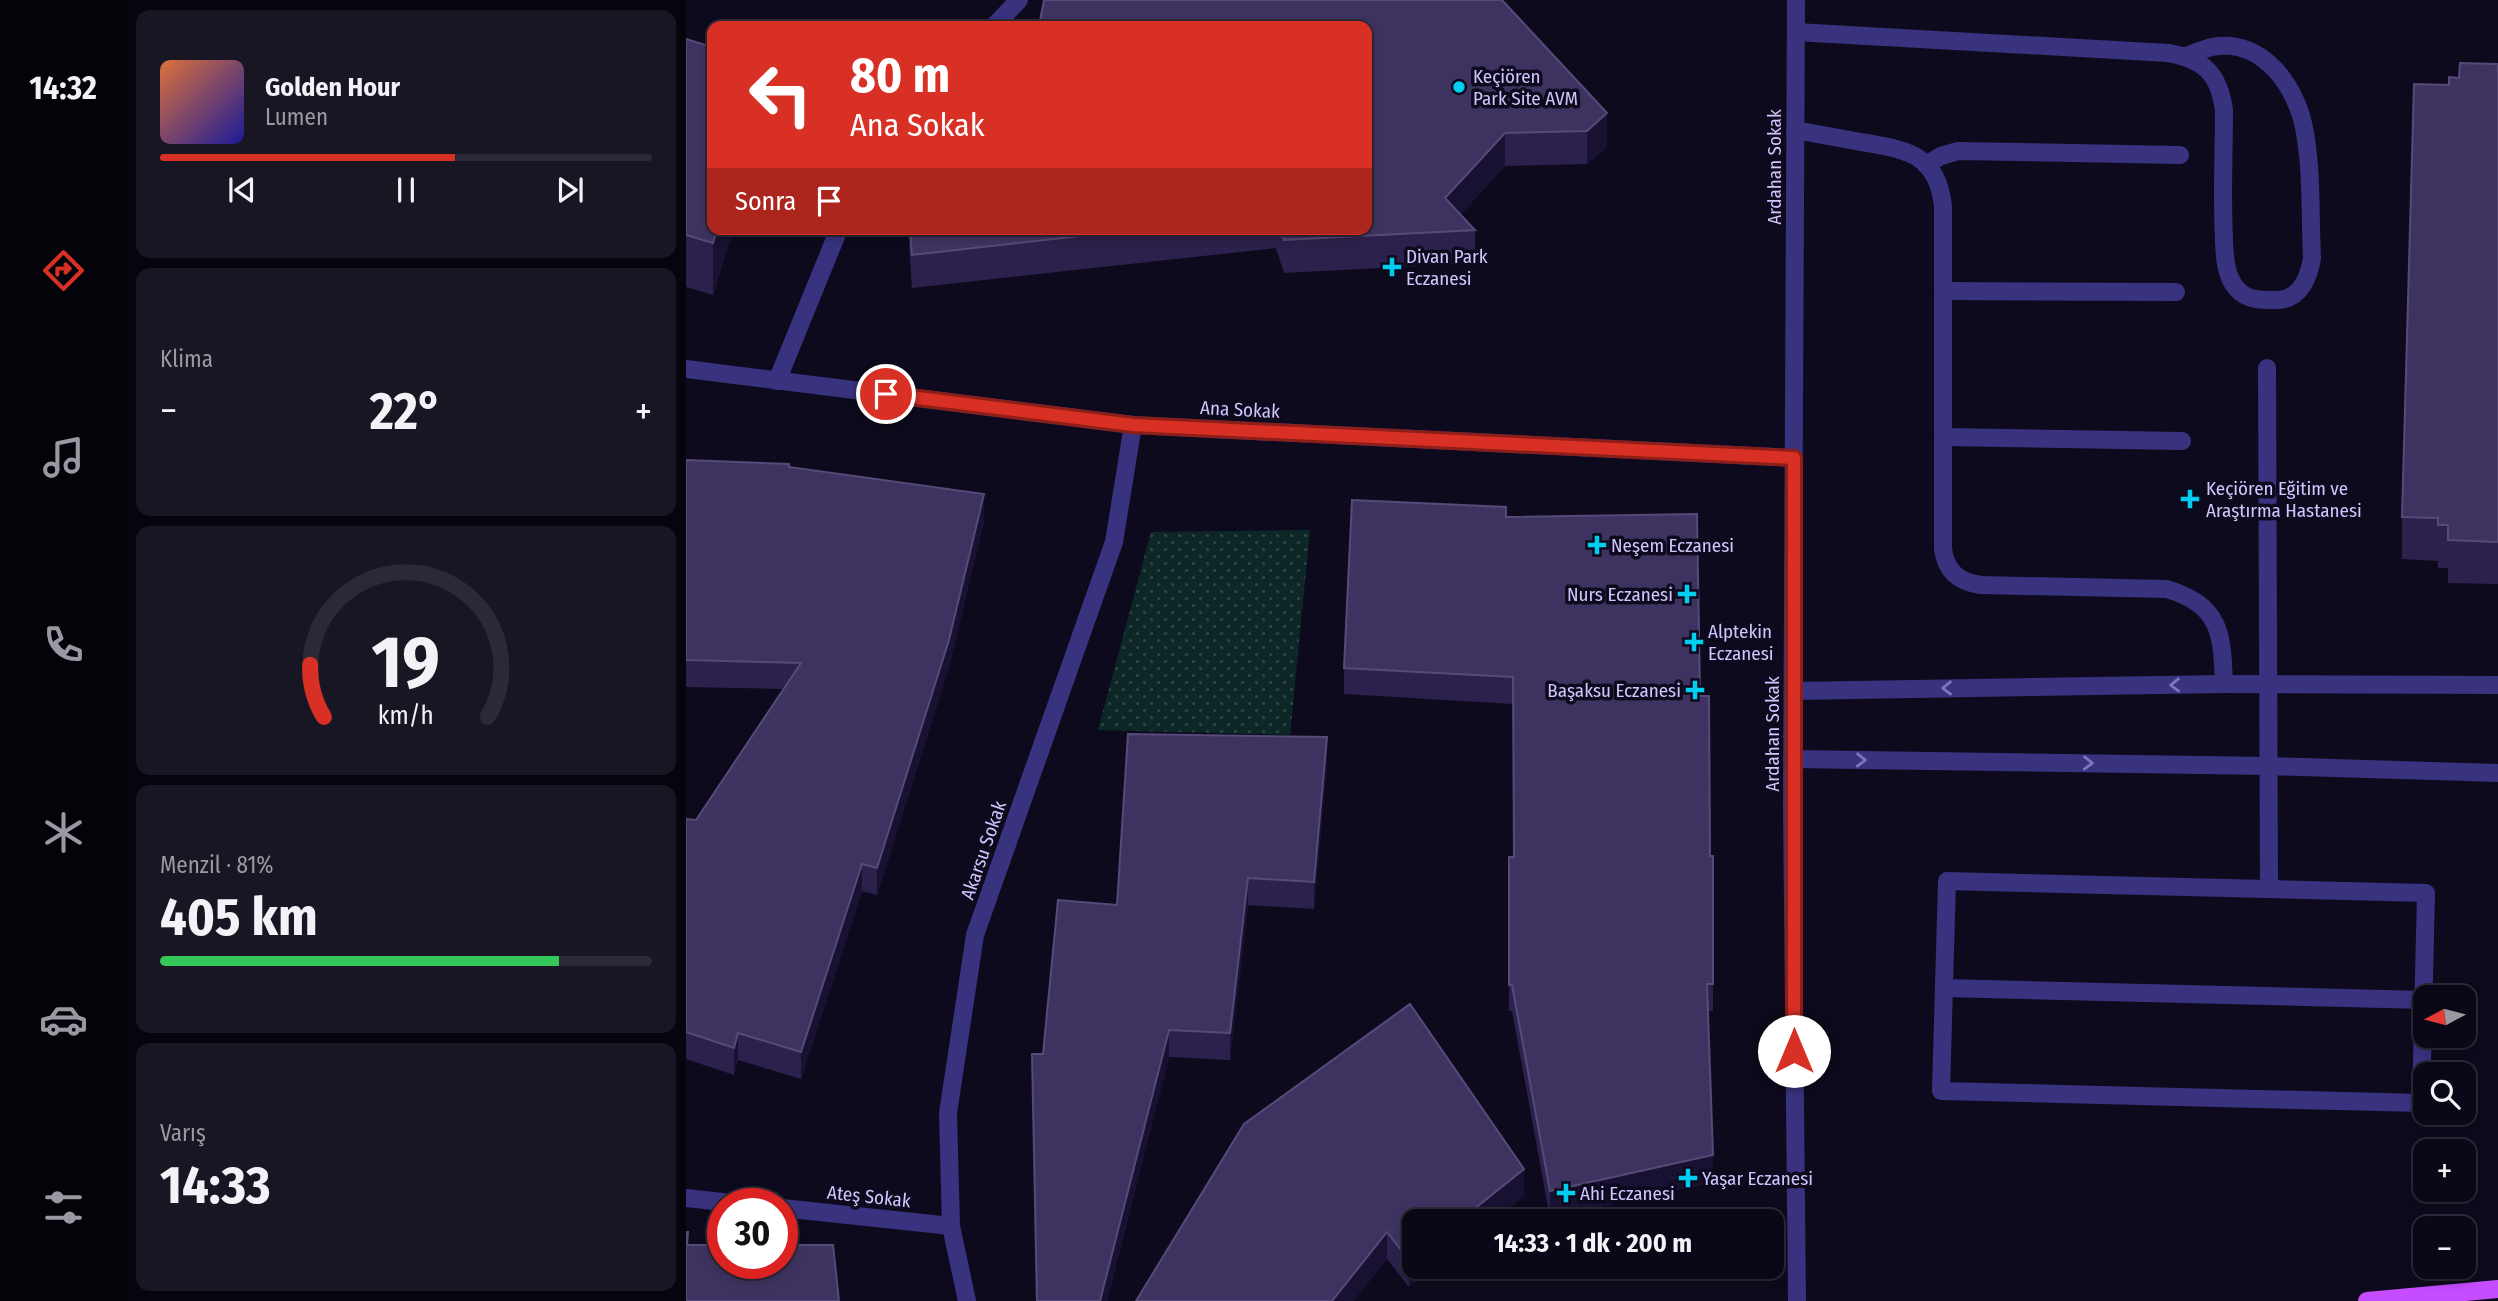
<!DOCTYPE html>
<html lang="tr">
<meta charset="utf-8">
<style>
body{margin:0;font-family:"Fira Sans Condensed",sans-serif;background:#181623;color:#f1f3f6;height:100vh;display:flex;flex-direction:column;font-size:26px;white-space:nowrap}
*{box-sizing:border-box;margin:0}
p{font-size:23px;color:#999aa1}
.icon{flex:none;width:38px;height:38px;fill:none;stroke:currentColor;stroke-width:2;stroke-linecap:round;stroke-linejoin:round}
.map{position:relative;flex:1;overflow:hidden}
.panel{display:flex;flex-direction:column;gap:10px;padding:10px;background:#06040c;width:560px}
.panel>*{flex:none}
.top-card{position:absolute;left:21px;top:21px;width:665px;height:214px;border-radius:14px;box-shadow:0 4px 10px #0003,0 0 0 2px #2a2935;background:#d93025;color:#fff;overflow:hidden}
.needle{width:46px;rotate:263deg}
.fabs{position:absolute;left:1727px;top:985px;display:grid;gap:14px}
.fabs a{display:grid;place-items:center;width:63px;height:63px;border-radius:14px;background:#0a0816;box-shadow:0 4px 10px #0003,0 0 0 2px #2a2935;font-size:35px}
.speed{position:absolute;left:21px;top:1188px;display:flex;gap:14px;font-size:35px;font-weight:700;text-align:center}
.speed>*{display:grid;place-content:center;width:91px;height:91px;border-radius:50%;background:#0a0816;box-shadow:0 4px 10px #0003,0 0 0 2px #2a2935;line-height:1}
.speed .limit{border:10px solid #d22;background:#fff;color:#111}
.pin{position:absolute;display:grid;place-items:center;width:60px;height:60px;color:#fff;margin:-30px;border:4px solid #fff;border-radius:50%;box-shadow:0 2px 7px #0007}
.me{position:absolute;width:77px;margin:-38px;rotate:0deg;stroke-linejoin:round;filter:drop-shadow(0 0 5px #0008)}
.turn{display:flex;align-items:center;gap:24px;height:147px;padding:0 28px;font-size:32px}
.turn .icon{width:91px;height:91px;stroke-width:2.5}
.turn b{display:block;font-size:49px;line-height:60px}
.then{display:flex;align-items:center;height:66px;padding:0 28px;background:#0003;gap:14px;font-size:26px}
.big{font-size:52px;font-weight:700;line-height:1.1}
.panel .card{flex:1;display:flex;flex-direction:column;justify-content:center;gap:10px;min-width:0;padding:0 24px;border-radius:14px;background:#181623}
.panel .dial{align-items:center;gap:0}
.dial svg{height:182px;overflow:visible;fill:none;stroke:#2a2935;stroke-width:7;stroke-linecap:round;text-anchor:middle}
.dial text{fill:#f1f3f6;stroke:none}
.song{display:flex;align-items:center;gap:21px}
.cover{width:84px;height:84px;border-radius:10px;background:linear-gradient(135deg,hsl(20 70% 55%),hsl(240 70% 35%))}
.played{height:7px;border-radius:4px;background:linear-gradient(90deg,#d93025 60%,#2a2935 60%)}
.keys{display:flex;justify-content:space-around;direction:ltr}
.heat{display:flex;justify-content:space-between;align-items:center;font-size:38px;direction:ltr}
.charge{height:10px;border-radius:5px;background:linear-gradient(90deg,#34c759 81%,#2a2935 0)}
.trip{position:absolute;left:716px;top:1209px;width:382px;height:70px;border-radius:14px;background:#0a0816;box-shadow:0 4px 10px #0003,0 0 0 2px #2a2935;font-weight:700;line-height:70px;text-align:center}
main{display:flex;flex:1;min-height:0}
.tabs{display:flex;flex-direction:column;width:126px;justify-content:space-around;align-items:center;background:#040309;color:#999aa1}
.tabs .icon{width:49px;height:49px}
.tabs .selected{color:#d93025}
.tabs b{font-size:32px;color:#f1f3f6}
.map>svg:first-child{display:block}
.green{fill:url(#green-dots)}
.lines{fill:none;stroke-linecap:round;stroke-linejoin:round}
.minor{stroke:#39327f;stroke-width:18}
.major{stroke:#c54dff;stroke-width:18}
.wall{fill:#2c214c}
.shaded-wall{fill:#191131}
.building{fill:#3e3360;stroke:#554a79;stroke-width:2}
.oneway{stroke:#7d75b9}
.route-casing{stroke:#8d1f18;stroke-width:18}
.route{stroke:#d93025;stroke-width:12}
.poi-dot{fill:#00cef1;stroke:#0e0a1d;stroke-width:2.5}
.labels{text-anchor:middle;stroke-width:7;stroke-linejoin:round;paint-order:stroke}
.poi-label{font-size:19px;fill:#d0c6ff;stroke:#0e0a1d;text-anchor:start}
.street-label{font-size:19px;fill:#d0c6ff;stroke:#0e0a1d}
</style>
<main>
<nav class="tabs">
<b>14:32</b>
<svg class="icon selected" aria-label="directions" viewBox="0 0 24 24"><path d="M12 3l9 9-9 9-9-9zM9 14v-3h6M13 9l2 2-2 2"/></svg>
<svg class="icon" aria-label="music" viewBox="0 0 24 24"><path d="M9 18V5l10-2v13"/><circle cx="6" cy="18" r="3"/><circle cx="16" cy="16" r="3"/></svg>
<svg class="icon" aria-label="phone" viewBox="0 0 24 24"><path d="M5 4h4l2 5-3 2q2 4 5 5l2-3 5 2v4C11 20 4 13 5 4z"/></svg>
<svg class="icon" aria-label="climate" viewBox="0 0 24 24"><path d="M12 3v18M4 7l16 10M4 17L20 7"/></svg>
<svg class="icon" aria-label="car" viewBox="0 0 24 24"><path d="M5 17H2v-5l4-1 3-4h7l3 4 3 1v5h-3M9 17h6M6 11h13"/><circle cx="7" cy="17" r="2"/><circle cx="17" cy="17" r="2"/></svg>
<svg class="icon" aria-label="filters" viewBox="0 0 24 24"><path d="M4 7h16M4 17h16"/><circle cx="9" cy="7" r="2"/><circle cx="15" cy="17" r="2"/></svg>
</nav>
<section class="panel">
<div class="card">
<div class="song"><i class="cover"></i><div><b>Golden Hour</b><p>Lumen</p></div></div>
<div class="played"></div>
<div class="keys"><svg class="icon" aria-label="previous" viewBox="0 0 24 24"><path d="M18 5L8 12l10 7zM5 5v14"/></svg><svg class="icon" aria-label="pause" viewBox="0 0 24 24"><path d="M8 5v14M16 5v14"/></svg><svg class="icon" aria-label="next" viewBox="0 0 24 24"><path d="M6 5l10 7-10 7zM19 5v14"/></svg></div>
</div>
<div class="card"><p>Klima</p>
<div class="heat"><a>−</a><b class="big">22°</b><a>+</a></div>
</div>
<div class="card dial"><svg viewBox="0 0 100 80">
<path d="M14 69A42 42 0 1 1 86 69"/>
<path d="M14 69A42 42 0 0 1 8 46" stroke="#d93025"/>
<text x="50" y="56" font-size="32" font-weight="700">19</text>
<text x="50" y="72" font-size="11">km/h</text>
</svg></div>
<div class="card"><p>Menzil · 81%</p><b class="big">405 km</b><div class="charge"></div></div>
<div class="card"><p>Varış</p><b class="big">14:33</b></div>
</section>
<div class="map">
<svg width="1812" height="1301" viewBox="0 0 1812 1301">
<defs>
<pattern id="green-dots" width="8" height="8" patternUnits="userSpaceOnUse" patternTransform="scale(1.75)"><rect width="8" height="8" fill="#0d2727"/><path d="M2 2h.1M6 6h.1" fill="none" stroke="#2f4547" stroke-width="1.8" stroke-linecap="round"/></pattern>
</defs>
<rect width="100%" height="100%" fill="#0e0a1d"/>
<!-- green -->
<polygon class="green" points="624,530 604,735 412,730 465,532"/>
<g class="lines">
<!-- minor -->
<g class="minor">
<polyline points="1110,0 1106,807 1111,1301"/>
<polyline points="308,26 333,0"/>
<path d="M 1110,32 L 1482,53 C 1518,59 1533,74 1538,110 C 1538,158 1535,208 1539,256 C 1540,268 1543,281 1552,290 C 1562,301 1578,300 1592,300 C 1615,299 1623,276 1626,258 C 1624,217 1626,173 1619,133 C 1612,88 1577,37 1526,47 C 1517,49 1508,53 1500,56"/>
<path d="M 1109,130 C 1131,134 1153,138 1175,142 C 1219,150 1251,152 1257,206 L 1257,549 C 1260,572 1273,582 1295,585 L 1481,589 C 1535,606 1536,633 1538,684"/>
<polyline points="1240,165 1255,156 1272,151 1494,155"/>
<polyline points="1258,291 1490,292"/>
<polyline points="1581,368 1583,889"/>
<polyline points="0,369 447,425 1108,458"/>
<polyline points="91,381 153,229"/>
<polyline points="1257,437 1496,441"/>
<polyline points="1107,691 1538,684 1812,685"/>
<polyline points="1106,759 1581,766 1812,773"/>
<polygon points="1261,881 1740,893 1735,1103 1255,1091"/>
<polyline points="1258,988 1738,1000"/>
<polyline points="0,1198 54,1204"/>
<polyline points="96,1208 265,1226"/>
<polyline points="281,1301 265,1226 262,1113 289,935 428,542 447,425"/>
</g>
<!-- major -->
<polyline class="major" points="1681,1301 1812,1289"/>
</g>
<!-- wall -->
<g class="wall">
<polygon points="816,0 921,147 901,164 819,166 774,215 789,230 789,263 598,273 590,248 226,288 222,229 681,229"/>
<polygon points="0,39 26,229 47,229 27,295 0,287"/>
<polygon points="1812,64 1812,584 1762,583 1762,568 1752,568 1752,561 1716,559 1716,517 1763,85 1773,78"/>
<polygon points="0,460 103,467 298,521 263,667 191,895 176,891 115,1079 52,1060 48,1075 0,1059 0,819 10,820 97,689 0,687"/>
<polygon points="820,517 1014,696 1024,856 1027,856 1027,1011 1022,1011 1027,1182 864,1218 826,1011 823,1011 823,857 828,857 827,704 658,694 658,668"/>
<polygon points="641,763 628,909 562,905 544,1060 483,1057 421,1301 350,1301 346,1054 357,1054 431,905"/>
<polygon points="558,1124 838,1196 806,1222 728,1222 723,1287 701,1259 667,1301 450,1301"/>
</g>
<!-- shaded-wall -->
<g class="shaded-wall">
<polygon points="921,113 921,147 901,164 901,131"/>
<polygon points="819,133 819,166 759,232 759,198"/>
<polygon points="31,229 47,229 27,295 27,243"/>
<polygon points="298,494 298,521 263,667 191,895 191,868"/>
<polygon points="641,737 641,763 628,909 628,882"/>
<polygon points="176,864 176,891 115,1079 115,1052"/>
<polygon points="562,878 562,905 544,1060 544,1033"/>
<polygon points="483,1030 483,1057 421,1301 414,1301"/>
<polygon points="52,1033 52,1060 48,1075 48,1048"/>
<polygon points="1027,1155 1027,1182 864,1218 864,1191"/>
<polygon points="838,1169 838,1196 806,1222 772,1222"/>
<polygon points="701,1232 701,1259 667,1301 646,1301"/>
<polygon points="728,1256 728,1267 748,1267 723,1287 723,1260"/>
</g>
<!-- building -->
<g class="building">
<polygon points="358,0 816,0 921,113 901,131 819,133 759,198 789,230 598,240 595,229 681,229 681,26 353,26"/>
<polygon points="0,39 26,47 26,229 31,229 27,243 0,235"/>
<polygon points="1774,63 1812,64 1812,542 1762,540 1762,525 1752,525 1752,518 1716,517 1728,84 1763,85 1763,77 1773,78"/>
<polygon points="224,229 456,229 226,255"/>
<polygon points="0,460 103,464 103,467 298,494 263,640 191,868 176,864 115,1052 52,1033 48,1048 0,1032 0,819 10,820 115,663 0,660"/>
<polygon points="666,500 820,507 820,517 1011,514 1014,696 1023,696 1024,856 1027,856 1027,984 1021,984 1027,1155 864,1191 826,985 823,985 823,857 828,857 827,677 658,668"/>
<polygon points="442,734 641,737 628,882 562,878 544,1033 483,1030 414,1301 351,1301 346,1054 357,1054 372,900 431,905"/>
<polygon points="724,1004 838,1169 772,1222 728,1222 728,1256 723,1260 701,1232 646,1301 450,1301 558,1124"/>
<polygon points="0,1232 2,1232 1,1245 37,1245 37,1264 96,1264 96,1245 147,1245 153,1301 0,1301"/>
</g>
<!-- one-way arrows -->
<defs><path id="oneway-chevron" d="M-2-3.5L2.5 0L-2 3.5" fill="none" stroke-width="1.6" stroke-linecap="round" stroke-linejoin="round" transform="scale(1.75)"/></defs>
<g class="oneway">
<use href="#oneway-chevron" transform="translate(1489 685) rotate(179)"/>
<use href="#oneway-chevron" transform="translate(1261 688) rotate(179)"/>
<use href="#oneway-chevron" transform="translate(1175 760) rotate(1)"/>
<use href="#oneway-chevron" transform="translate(1402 763) rotate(1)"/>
</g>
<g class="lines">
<defs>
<polyline id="route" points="200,394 447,425 1108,458 1108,1051"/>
</defs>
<!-- route casing -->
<use href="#route" class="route-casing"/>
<!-- route -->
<use href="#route" class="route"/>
</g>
<!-- markers -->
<g class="poi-dot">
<circle cx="773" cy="87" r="7"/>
<path d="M702.5 256.5h7v7h7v7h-7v7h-7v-7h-7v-7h7z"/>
<path d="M1500.5 488.5h7v7h7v7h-7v7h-7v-7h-7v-7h7z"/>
<path d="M907.5 534.5h7v7h7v7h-7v7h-7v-7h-7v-7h7z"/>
<path d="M997.5 583.5h7v7h7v7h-7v7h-7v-7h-7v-7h7z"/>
<path d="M1004.5 631.5h7v7h7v7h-7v7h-7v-7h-7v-7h7z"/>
<path d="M1005.5 679.5h7v7h7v7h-7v7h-7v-7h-7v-7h7z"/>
<path d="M998.5 1167.5h7v7h7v7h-7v7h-7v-7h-7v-7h7z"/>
<path d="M876.5 1182.5h7v7h7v7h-7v7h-7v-7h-7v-7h7z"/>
</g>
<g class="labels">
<!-- poi labels -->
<g class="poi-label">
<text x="787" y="83">Keçiören<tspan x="787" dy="22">Park Site AVM</tspan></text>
<text x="720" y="263">Divan Park<tspan x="720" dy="22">Eczanesi</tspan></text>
<text x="1520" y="495">Keçiören Eğitim ve<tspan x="1520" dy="22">Araştırma Hastanesi</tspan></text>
<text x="925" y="552">Neşem Eczanesi</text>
<text x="987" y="601" text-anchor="end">Nurs Eczanesi</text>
<text x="1022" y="638">Alptekin<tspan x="1022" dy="22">Eczanesi</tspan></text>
<text x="995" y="697" text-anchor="end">Başaksu Eczanesi</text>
<text x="1016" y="1185">Yaşar Eczanesi</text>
<text x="894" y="1200">Ahi Eczanesi</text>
</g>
<!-- street labels -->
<g class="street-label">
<text transform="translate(1088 167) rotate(-90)" y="7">Ardahan Sokak</text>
<text transform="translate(554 409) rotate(3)" y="7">Ana Sokak</text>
<text transform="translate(1086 734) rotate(-90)" y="7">Ardahan Sokak</text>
<text transform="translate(297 850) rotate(-71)" y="7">Akarsu Sokak</text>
<text transform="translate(183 1196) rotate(6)" y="7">Ateş Sokak</text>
</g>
</g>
</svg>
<div class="fabs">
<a><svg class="needle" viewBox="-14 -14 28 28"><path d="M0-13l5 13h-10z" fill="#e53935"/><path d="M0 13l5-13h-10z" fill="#999aa1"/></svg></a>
<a><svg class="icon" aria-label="search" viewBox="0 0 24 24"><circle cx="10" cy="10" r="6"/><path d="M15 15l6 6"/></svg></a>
<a>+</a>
<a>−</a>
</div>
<div class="speed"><div class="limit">30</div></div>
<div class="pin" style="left:200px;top:394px;background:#d93025"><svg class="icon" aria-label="arrive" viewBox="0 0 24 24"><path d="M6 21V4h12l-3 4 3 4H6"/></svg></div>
<svg class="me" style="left:1108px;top:1051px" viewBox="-20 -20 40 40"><circle r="19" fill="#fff"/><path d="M0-13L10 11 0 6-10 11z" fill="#d93025"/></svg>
<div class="trip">14:33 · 1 dk · 200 m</div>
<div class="top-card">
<div class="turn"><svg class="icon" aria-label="left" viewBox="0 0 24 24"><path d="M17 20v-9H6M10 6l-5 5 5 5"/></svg><div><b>80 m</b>Ana Sokak</div></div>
<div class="then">Sonra<svg class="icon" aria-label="arrive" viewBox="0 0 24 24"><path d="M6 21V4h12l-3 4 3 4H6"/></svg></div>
</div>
</div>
</main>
